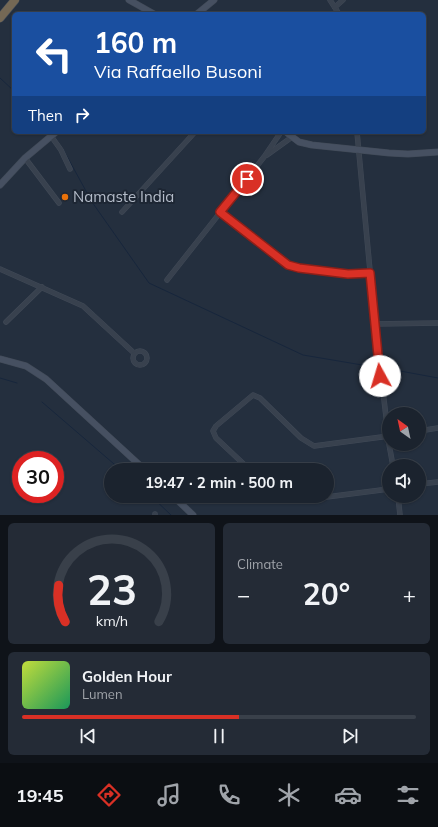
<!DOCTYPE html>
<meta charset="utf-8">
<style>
body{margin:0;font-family:Mulish,sans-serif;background:#242b36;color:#f1f3f6;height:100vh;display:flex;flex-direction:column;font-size:15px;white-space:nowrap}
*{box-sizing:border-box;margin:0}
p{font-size:13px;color:#a0a4aa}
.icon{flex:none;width:22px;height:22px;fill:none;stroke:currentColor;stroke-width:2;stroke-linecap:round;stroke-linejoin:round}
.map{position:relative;height:515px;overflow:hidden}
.drawer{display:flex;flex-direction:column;gap:8px;padding:8px;background:#0f1319;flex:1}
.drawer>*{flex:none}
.hud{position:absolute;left:12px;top:12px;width:414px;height:122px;border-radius:6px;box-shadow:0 1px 3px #0004,0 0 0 1px #39404a;background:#1a4fa0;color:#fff;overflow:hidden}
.needle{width:26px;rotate:327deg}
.buttons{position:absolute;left:382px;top:407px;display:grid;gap:8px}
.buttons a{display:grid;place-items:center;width:44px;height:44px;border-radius:50%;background:#1b232e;box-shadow:0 1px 3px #0004,0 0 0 1px #39404a;font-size:20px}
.speed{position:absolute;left:12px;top:451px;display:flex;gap:8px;font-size:20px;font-weight:700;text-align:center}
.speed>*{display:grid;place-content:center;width:52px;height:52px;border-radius:50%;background:#1b232e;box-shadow:0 1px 3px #0004,0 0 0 1px #39404a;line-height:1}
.speed .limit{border:6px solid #d22;background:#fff;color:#111}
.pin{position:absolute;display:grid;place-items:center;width:34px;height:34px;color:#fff;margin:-17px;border:2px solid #fff;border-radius:50%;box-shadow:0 1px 4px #0007}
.me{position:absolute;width:44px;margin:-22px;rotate:354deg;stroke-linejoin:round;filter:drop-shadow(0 0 3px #0008)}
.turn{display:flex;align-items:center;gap:14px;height:84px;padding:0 16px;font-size:18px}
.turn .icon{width:52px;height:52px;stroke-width:2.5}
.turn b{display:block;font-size:28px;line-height:34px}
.then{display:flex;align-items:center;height:38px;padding:0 16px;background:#0003;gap:8px;font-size:15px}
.big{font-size:30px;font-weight:700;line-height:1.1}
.drawer .widget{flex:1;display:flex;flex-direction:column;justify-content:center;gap:6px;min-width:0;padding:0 14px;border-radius:6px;background:#242b36}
.drawer .dial{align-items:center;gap:0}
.dial svg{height:104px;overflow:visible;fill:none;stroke:#39404a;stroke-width:7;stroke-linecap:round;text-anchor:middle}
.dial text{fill:#f1f3f6;stroke:none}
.song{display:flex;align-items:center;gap:12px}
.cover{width:48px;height:48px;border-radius:6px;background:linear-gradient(135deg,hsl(70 70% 55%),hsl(150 70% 35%))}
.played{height:4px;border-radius:2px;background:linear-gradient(90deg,#d93025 55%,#39404a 55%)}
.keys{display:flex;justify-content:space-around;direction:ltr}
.heat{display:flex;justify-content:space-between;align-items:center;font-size:22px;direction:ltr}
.drawer .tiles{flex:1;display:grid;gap:8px;grid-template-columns:1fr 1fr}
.widget:last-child{grid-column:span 2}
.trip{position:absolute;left:104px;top:463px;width:230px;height:40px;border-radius:20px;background:#1b232e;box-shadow:0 1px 3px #0004,0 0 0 1px #39404a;font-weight:700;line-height:40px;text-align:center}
.dock{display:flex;height:64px;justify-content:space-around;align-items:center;background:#0b0e12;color:#a0a4aa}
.dock .icon{width:28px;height:28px}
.dock .on{color:#d93025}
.dock b{font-size:18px;color:#f1f3f6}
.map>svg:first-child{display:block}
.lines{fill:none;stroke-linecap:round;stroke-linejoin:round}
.stream{stroke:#17263c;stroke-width:1}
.street-casing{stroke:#414a57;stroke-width:5.5}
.secondary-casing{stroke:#414a57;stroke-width:7}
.highway-casing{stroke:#434c59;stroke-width:9}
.street{stroke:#38414e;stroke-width:4.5}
.secondary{stroke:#465061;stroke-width:6}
.highway{stroke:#746855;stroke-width:8}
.route-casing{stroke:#8d1f18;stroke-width:10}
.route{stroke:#d93025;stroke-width:7}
.food-dot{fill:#e8710a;stroke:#1d2633;stroke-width:1.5}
.labels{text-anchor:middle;stroke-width:4;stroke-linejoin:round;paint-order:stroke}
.poi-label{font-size:15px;fill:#b4bcc9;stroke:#1d2633;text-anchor:start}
</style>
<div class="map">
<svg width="438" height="515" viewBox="0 0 438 515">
<rect width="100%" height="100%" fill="#242f3e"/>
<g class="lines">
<!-- stream -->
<g class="stream">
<polyline points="0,78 14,91"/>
<polyline points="63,149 92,202 149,283 303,355 374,367"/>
<polyline points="384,368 438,378"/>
<polyline points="0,378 17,383"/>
<polyline points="42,402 121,470"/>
<polyline points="151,496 171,515"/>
</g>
<defs>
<g id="street">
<polyline points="330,0 339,14"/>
<polyline points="335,7 343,0"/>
<polyline points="357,132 375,324 389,442"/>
<polyline points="51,136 61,150 70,169"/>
<polyline points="267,155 292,137"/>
<polyline points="25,158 59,203"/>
<polyline points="122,212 195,132"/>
<path d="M 220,212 L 288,265 C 311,273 346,275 370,273"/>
<polyline points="0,269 83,306 134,353"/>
<polyline points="167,280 264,157 281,132"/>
<polyline points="6,322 42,287"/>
<polyline points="375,324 438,323"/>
<circle cx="140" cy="358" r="7"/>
<polyline points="419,431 438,428"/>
<polyline points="389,444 393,466"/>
<polyline points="250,470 216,438 213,431 216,426 253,395 260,398 301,438 314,446 389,436"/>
<polyline points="419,484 438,482"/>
<polyline points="281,496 303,500 389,489"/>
<polyline points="398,496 400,515"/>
<polyline points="155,515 155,514"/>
</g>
<g id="secondary">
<polyline points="129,0 154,14"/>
<polyline points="197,14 214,0"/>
<polyline points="286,132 299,142 312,145 389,153 408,154 438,152"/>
<polyline points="0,185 25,158 56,132"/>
<polyline points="0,359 26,366 46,379 145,470"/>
<polyline points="173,496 193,515"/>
</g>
<polyline id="highway" points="0,18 15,0"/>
</defs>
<!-- street casing -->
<use href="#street" class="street-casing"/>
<!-- secondary casing -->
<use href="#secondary" class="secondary-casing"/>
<!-- highway casing -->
<use href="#highway" class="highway-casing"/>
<!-- street -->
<use href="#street" class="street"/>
<!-- secondary -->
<use href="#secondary" class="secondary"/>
<!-- highway -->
<use href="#highway" class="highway"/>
</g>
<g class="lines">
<defs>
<polyline id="route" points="247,179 220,212 288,265 299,268 348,274 370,273 380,376"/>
</defs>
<!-- route casing -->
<use href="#route" class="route-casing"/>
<!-- route -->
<use href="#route" class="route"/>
</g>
<!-- markers -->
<circle class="food-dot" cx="65" cy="197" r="4"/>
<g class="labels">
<!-- poi labels -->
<g class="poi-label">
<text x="73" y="202">Namaste India</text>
</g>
</g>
</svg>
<div class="buttons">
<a><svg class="needle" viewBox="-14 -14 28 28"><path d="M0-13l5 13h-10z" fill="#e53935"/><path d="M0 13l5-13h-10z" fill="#a0a4aa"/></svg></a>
<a><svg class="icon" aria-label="sound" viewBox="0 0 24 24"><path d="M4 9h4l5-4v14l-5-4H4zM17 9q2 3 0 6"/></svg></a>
</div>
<div class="speed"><div class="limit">30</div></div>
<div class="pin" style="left:247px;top:179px;background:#d93025"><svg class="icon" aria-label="arrive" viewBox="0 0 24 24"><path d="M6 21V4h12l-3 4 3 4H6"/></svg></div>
<svg class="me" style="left:380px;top:376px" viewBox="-20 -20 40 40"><circle r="19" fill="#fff"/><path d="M0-13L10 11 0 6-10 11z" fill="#d93025"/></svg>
<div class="trip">19:47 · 2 min · 500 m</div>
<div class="hud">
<div class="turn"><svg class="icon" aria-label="left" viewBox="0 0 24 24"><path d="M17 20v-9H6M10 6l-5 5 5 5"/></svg><div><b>160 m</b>Via Raffaello Busoni</div></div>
<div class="then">Then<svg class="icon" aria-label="right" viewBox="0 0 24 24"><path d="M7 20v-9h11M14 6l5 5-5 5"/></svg></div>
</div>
</div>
<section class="drawer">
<div class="tiles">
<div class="widget dial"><svg viewBox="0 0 100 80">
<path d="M14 69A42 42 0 1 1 86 69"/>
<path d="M14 69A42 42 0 0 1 9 41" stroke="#d93025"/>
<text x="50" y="56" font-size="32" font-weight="700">23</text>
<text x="50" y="72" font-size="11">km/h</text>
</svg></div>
<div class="widget"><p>Climate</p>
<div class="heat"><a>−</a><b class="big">20°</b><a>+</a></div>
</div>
<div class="widget">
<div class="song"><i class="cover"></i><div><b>Golden Hour</b><p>Lumen</p></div></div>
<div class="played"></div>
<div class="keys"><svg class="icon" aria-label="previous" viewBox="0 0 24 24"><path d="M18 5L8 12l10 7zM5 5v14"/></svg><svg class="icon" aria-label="pause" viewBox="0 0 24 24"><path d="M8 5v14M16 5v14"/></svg><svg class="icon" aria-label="next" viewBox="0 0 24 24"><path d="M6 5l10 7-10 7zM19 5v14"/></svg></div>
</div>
</div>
</section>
<nav class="dock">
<b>19:45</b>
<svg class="icon on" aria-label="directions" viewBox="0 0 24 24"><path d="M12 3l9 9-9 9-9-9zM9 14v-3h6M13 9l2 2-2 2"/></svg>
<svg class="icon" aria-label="music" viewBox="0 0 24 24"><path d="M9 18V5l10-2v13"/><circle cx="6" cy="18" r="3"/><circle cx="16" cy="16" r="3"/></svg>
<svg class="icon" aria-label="phone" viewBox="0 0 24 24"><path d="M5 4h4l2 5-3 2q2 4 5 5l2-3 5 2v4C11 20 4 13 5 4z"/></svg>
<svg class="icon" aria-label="climate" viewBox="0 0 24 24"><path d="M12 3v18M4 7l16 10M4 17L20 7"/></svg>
<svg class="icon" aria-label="car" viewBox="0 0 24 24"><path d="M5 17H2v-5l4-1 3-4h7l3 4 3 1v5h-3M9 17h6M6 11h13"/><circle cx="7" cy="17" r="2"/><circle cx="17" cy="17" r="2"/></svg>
<svg class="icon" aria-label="filters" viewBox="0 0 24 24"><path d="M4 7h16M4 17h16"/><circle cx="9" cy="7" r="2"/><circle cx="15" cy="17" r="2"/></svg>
</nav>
